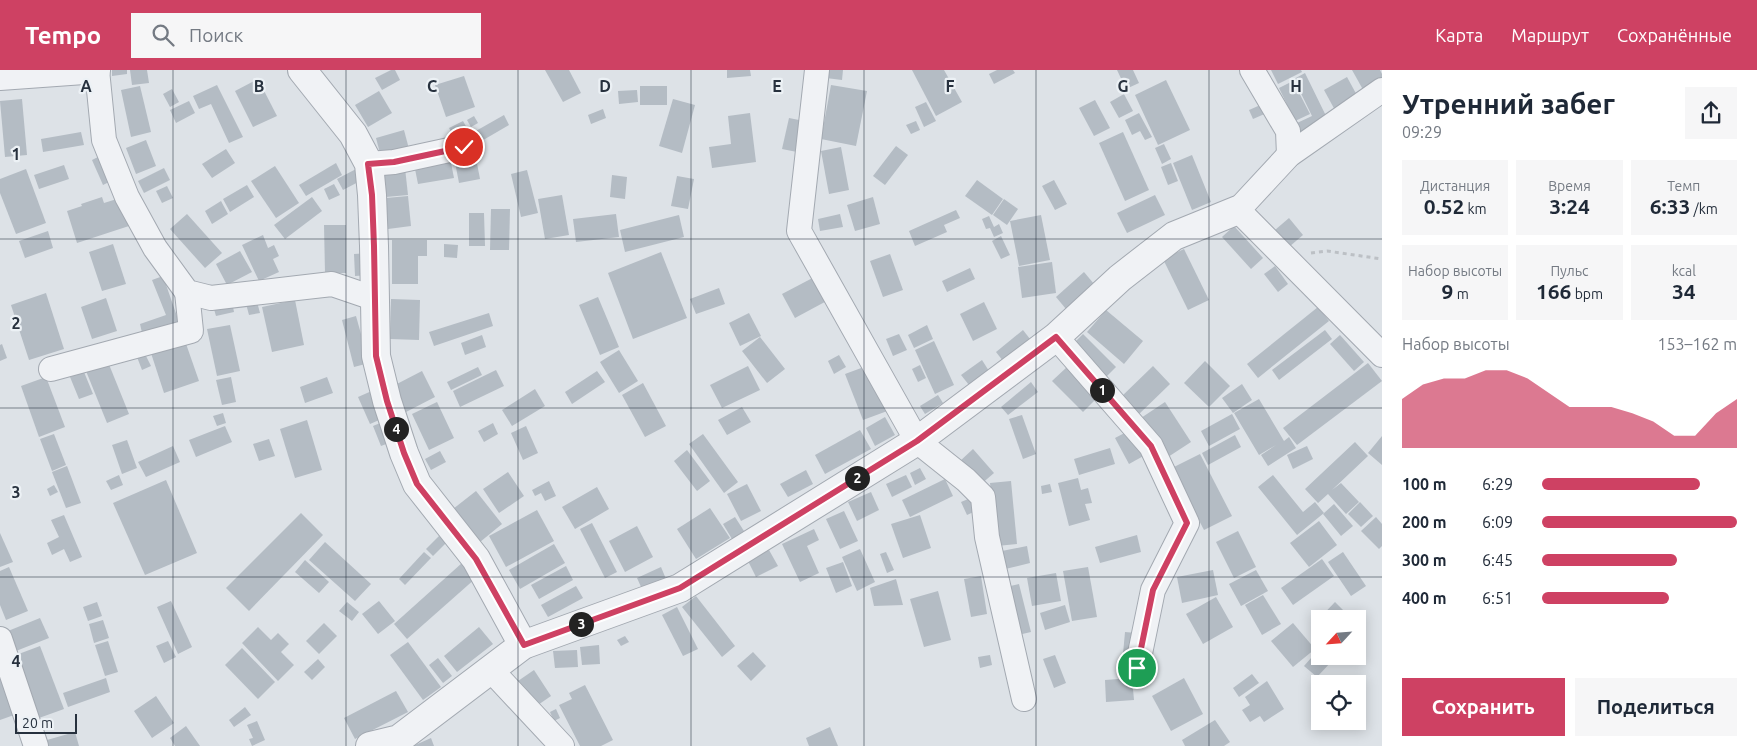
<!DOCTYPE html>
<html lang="ru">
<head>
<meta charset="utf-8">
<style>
  :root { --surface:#fff; --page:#f6f6f7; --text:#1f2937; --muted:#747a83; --accent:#ce4163 }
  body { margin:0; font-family:Ubuntu,sans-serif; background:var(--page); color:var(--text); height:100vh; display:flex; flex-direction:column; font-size:19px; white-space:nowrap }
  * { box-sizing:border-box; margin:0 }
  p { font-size:16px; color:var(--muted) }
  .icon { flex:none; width:28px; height:28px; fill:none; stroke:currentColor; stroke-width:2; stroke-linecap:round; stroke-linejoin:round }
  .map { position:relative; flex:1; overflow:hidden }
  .panel { display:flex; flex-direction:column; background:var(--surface); width:375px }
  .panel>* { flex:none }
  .needle { width:32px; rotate:244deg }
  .controls { position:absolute; left:1311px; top:540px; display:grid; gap:10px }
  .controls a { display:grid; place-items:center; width:55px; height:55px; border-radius:0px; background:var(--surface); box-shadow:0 2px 12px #0003; font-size:25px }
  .scale { position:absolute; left:15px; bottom:12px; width:62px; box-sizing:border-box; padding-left:5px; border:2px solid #27313e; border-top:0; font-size:14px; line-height:18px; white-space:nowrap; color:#27313e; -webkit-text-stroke:4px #ecf1f5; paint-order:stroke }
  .pin { position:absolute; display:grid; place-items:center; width:42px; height:42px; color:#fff; margin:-21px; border:2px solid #fff; border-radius:50%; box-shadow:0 1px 5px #0007 }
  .km { position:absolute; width:25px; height:25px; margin:-12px; border-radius:50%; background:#222; color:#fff; font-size:14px; line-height:25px; text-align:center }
  .round { display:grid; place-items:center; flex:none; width:52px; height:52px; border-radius:0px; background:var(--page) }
  .head { display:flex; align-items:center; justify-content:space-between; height:85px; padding:0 20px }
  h1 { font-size:28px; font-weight:700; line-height:38px }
  .stats { display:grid; grid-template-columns:repeat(3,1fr); gap:8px; height:85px; padding:5px 20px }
  .stats div { display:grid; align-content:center; border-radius:0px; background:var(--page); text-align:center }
  .stats b { font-size:21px; font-weight:700 }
  .stats small { font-size:14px; font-weight:400 }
  .stats p { font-size:14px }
  .chart { height:140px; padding:10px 20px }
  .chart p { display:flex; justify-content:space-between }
  .chart svg { width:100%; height:90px; margin-top:5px; fill:var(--accent); opacity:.7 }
  .action { display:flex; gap:10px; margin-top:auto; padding:10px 20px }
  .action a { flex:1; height:58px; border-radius:0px; background:var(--accent); color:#fff; font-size:20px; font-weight:700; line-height:58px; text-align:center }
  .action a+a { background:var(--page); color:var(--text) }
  ul { padding:0 20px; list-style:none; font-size:16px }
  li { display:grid; grid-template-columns:80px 60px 1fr; align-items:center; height:38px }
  li i { height:12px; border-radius:6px; background:var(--accent) }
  header { display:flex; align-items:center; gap:30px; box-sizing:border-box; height:70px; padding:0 25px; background:var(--accent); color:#fff }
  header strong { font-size:24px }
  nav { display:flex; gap:28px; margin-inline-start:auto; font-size:18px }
  .search { width:350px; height:45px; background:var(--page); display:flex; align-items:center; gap:12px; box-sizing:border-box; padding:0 18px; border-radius:0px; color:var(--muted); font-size:19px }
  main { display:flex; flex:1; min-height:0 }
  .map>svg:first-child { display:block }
</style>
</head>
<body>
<header>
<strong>Tempo</strong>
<div class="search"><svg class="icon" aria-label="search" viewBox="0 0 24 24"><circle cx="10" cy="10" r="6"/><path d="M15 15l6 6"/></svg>Поиск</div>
<nav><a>Карта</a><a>Маршрут</a><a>Сохранённые</a></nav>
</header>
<main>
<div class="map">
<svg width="1382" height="676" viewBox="0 0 1382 676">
  <rect width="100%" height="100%" fill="#dde2e7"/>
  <g fill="#b4bcc4">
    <polygon points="112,0 127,0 127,4 112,6"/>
    <polygon points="130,0 147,0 149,13 132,15"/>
    <polygon points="391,0 395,0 400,10 382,20 375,8"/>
    <polygon points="545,0 569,0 581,23 563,32"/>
    <polygon points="727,0 750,0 751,6 727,8"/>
    <polygon points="827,0 843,0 842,10 826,8"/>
    <polygon points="912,0 944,0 962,32 936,46"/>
    <polygon points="997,0 1013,0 1015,3 994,14 989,4"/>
    <polygon points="1117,0 1133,0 1139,13 1126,19"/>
    <polygon points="1271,0 1301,0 1302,2 1278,14"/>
    <polygon points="1352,0 1380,0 1382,4 1382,17 1366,25"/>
    <polygon points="1305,3 1328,50 1302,64 1297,53 1312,46 1294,9"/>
    <polygon points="464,6 475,37 446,47 435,15"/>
    <polygon points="1347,7 1359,29 1336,42 1324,20"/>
    <polygon points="258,9 277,46 253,57 235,21"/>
    <polygon points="1166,10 1190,60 1158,75 1135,25"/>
    <polygon points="1293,11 1310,44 1295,51 1279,18"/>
    <polygon points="217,15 243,67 229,73 211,34 199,39 193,26"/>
    <polygon points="831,15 867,21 856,76 821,69"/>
    <polygon points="140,16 151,62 131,67 121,20"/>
    <rect x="640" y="16" width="27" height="19"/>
    <polygon points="172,19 179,32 170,37 163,24"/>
    <polygon points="637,20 638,32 619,34 618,21"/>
    <polygon points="379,21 392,43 368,57 355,35"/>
    <polygon points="1124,24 1133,41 1119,48 1110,32"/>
    <polygon points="22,29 27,85 5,87 0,31"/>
    <polygon points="673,29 695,35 682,83 659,76"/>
    <polygon points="1095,30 1110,58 1094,66 1079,38"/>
    <polygon points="189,31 195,43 176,53 170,40"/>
    <polygon points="926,32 936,51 924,57 915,37"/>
    <polygon points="1265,33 1269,42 1253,49 1249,40"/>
    <polygon points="603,39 606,48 591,54 588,45"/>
    <polygon points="750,43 756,92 712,98 709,77 731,74 728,46"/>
    <polygon points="1139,43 1152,67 1145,70 1140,61 1132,65 1125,50"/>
    <polygon points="504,45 509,55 473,76 467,66"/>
    <polygon points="474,46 478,53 471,57 467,50"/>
    <polygon points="789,48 804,51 797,82 782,79"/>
    <polygon points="463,51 468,60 454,67 449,58"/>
    <polygon points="916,51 920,60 911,64 906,55"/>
    <polygon points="404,60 409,79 381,87 376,68"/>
    <polygon points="81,62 84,75 43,82 41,69"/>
    <polygon points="1123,62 1149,120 1125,131 1099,73"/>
    <polygon points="146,70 156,96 136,104 126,78"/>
    <polygon points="1164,74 1171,89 1162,94 1155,78"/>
    <polygon points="896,76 908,85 885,115 873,106"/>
    <polygon points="841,77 849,120 829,124 821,81"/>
    <polygon points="226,79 235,93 212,108 202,94"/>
    <polygon points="475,83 480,109 459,113 454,87"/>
    <polygon points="102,85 113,110 103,115 92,90"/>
    <polygon points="1192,85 1211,132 1192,140 1173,93"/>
    <polygon points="450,88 454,108 418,114 414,94"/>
    <polygon points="336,93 342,105 306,126 299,115"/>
    <polygon points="1171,93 1178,111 1168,115 1161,97"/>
    <polygon points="64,95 69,109 39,119 34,105"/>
    <polygon points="275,96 299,133 276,148 251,111"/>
    <polygon points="164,98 170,110 144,123 138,111"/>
    <polygon points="358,98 364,109 343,120 337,109"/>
    <polygon points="405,98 408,125 386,127 384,103"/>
    <polygon points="26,99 46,153 16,164 0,123 0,109"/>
    <polygon points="527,100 538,143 521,147 511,104"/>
    <polygon points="612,105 627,107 625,129 610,127"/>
    <polygon points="677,106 694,109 688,139 671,136"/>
    <polygon points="977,110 1003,129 992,145 965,126"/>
    <polygon points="1054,110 1067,134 1055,140 1042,116"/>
    <polygon points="334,114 340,125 329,130 324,119"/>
    <polygon points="247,115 254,127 230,142 223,129"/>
    <polygon points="167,116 173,128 162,133 156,121"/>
    <polygon points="562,125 569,165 545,169 538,129"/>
    <polygon points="1155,125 1165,145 1127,163 1117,143"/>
    <polygon points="408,126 411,156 388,159 386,128"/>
    <polygon points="102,127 104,133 120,128 129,156 77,173 67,141 82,136 81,134"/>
    <polygon points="312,127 322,141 285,169 274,155"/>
    <polygon points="873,127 880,154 855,161 847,135"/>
    <polygon points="1004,129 1018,139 1007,155 993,145"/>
    <polygon points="221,131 228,144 212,154 205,141"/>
    <polygon points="491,139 510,139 509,180 490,180"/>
    <polygon points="956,140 960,148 944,155 947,162 915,176 909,161"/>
    <polygon points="469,143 484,143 485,176 469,176"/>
    <polygon points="187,144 222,183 205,198 170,159"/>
    <polygon points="616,144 619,167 576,172 573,149"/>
    <polygon points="840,144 843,157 820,161 818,149"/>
    <polygon points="679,145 684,167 625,182 620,160"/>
    <polygon points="1041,145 1050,190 1019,196 1010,151"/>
    <polygon points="989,146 994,157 999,154 1003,163 994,167 990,158 986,159 982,149"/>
    <polygon points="1289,148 1303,165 1289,177 1275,160"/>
    <polygon points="324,155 346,155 346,203 325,203"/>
    <polygon points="1234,156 1263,188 1251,199 1222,167"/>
    <polygon points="48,161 53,178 25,188 19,171"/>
    <polygon points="263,165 268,178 274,175 279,186 273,189 279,202 259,211 242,175"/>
    <polygon points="1001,166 1010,185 1001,189 992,171"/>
    <polygon points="392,170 427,170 427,186 418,186 418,214 392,214"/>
    <polygon points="113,174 126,214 102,221 89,182"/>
    <polygon points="444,174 458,175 457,188 444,187"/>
    <polygon points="1184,179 1209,230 1188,240 1163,189"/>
    <polygon points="240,181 252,202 227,215 216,194"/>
    <polygon points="661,182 687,248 633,269 608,203"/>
    <polygon points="370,183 370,205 355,206 354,184"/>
    <polygon points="890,184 903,220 883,227 870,191"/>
    <polygon points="1052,192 1056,223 1022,228 1018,197"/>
    <polygon points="1275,196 1288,214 1278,222 1264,204"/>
    <polygon points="970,198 975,209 947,222 942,211"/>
    <polygon points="1084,202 1094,214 1066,239 1056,227"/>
    <polygon points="822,203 834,227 795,248 782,224"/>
    <polygon points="163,206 180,255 143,267 140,254 166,245 152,210"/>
    <polygon points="719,218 725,234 696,244 690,229"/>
    <polygon points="46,223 64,279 29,290 11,235"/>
    <polygon points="598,227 619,277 600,285 579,235"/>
    <polygon points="106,228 117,261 92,269 81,237"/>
    <polygon points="256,228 260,243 249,245 245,230"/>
    <polygon points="391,229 420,230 419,270 390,269"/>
    <polygon points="295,230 304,275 272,282 262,237"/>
    <polygon points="232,232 234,242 216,246 213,236"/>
    <polygon points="984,232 997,259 973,271 960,244"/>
    <polygon points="1318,237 1329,251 1258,308 1247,294"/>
    <polygon points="1106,240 1143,271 1124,294 1087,262"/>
    <polygon points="489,243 493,256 434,276 429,262"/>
    <polygon points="749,243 761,266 740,276 729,253"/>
    <polygon points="356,246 369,293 354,297 342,250"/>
    <polygon points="230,255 240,301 217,306 207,259"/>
    <polygon points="927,255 933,269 914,278 908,265"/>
    <polygon points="1023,260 1030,269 1003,291 996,282"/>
    <polygon points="1325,260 1332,269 1279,310 1272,300"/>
    <polygon points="899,264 907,280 893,286 886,269"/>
    <polygon points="1083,264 1116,297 1105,308 1072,275"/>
    <polygon points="482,265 486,277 465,285 461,273"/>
    <polygon points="1340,265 1364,292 1354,301 1330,274"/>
    <polygon points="760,267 785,299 767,313 742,281"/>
    <polygon points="184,268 199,311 164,323 150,280"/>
    <polygon points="934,271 954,315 935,324 915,280"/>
    <polygon points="2,274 7,288 0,291 0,275"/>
    <polygon points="619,280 638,311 619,323 600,292"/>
    <polygon points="145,284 151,296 142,300 137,287"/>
    <polygon points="839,285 846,297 834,304 828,291"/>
    <polygon points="982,290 989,301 969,315 961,305"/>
    <polygon points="1205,291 1230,316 1209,337 1184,313"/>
    <polygon points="108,292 129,344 107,353 86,301"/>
    <polygon points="1368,293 1382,311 1297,375 1283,358"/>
    <polygon points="872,294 890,340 863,350 845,304"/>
    <polygon points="920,295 926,308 918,312 912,299"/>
    <polygon points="748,296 760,320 722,338 710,315"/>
    <polygon points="1153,296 1170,314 1136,347 1119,329"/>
    <polygon points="478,297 482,305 451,320 447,312"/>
    <polygon points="1067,297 1097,328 1083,342 1052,311"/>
    <polygon points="496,300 504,316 460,337 453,321"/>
    <polygon points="422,301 435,327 406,342 393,316"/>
    <polygon points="597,301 605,312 572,334 565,322"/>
    <polygon points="84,302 93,324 79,329 70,307"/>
    <polygon points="46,307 65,357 39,367 21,316"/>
    <polygon points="231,307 236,332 222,335 216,310"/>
    <polygon points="327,307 333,323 305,333 300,317"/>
    <polygon points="1031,312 1038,322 1008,345 1001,337"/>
    <polygon points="643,313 666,356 645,367 622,325"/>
    <polygon points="1242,314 1252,330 1233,343 1222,328"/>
    <polygon points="535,319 545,336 512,356 502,340"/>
    <polygon points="374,320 386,347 370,354 358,327"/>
    <polygon points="938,325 943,333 925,344 920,336"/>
    <polygon points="1259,329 1284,371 1289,367 1296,378 1268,396 1261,385 1276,375 1259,385 1234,343"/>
    <polygon points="437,332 454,368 429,380 412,344"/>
    <polygon points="1165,332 1191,372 1168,387 1141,348"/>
    <polygon points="742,337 751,352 727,365 718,350"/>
    <polygon points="223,343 226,353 217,356 213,346"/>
    <polygon points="1232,344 1240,359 1209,376 1201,361"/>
    <polygon points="1022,345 1036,384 1023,389 1009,349"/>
    <polygon points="885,347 895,365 875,376 866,358"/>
    <polygon points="307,350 322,400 295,408 280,359"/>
    <polygon points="385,351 394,371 381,376 373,356"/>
    <polygon points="493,353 498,364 484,372 478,361"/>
    <polygon points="225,356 232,372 196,387 189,370"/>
    <polygon points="526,356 538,383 523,390 511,363"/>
    <polygon points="1134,358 1147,384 1129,394 1115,368"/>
    <polygon points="860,360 871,379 825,404 815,385"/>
    <polygon points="54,364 66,395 52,401 40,369"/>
    <polygon points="703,364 738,412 724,423 689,374"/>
    <polygon points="1235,365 1241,377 1208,395 1202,383"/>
    <polygon points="1382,366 1382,395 1368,383"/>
    <polygon points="269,369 275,386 259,391 253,374"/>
    <polygon points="127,370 137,398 122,404 112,375"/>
    <polygon points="1355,372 1368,386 1332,420 1341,413 1359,432 1346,444 1328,424 1318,433 1305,419"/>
    <polygon points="173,376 180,392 146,407 138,392"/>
    <polygon points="1307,376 1313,389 1293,399 1287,385"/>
    <polygon points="1110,378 1115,394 1079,405 1074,389"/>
    <polygon points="973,379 994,403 980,415 959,392"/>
    <polygon points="687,380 710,411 697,421 674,391"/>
    <polygon points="440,381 446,392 431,400 425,389"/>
    <polygon points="1200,384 1232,446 1204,460 1172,398"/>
    <polygon points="67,396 81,433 66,438 52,402"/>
    <polygon points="920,398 926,409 915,415 910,403"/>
    <polygon points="806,400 813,414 788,427 780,414"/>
    <polygon points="508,402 524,426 499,443 483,419"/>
    <polygon points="119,405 123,415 111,420 106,411"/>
    <polygon points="906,405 912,417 892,427 886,414"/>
    <polygon points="1273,405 1303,442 1315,432 1324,443 1297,465 1258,417"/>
    <polygon points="1078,408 1081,420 1088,418 1092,433 1085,434 1090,450 1069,456 1058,413"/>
    <polygon points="945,409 953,426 910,447 902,430"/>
    <polygon points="166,410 197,483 145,505 113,433"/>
    <polygon points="549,411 556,426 545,431 541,423 535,426 532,420"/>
    <polygon points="1011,411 1017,474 997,476 990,413"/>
    <polygon points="747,414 761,441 741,451 727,424"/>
    <polygon points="1050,414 1052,422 1042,424 1041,416"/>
    <polygon points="54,415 58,422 50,426 47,419"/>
    <polygon points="597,417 609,439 575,459 562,437"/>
    <polygon points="476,421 502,454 480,472 453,439"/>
    <polygon points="871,422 879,440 857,451 848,432"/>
    <polygon points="973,427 978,440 967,445 961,432"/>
    <polygon points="1360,432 1373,446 1361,457 1348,444"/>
    <polygon points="1334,434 1353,456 1341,466 1323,444"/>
    <polygon points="710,438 730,468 696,489 677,459"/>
    <polygon points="537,440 554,471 506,497 489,466"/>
    <polygon points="844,441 858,471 840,479 826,449"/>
    <polygon points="301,443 323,465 249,541 226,518"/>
    <polygon points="64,445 82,487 70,492 64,479 52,485 47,473 59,467 51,450"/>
    <polygon points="920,445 931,478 903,488 891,454"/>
    <polygon points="735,447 744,461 732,469 723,454"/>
    <polygon points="1376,447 1382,454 1382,476 1379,479 1361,461"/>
    <polygon points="1319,451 1337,475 1309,497 1290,473"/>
    <polygon points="592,453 617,502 605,508 580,459"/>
    <polygon points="637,456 653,487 625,502 609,471"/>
    <polygon points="814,459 819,470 807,476 819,503 800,512 782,474"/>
    <polygon points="1238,461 1256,497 1234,508 1216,472"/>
    <polygon points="0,463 13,492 0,497"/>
    <polygon points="1137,465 1141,482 1100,493 1095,477"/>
    <polygon points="439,466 446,473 433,486 426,479"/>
    <polygon points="325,472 371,514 355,531 309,490"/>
    <polygon points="554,474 565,493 520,519 509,500"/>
    <polygon points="1027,476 1030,493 1001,500 997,482"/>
    <polygon points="860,479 875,512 857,521 842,487"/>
    <polygon points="769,480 778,496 756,507 748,491"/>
    <polygon points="424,482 431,488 405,515 399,509"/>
    <polygon points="886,482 894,500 887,503 880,484"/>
    <polygon points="1343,482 1366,516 1351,526 1328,492"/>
    <polygon points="1322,489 1334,506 1293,535 1281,518"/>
    <polygon points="305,490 329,512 319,523 295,502"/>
    <polygon points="843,492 852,516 836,523 826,498"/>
    <polygon points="462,493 476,508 407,569 394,554"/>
    <polygon points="566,496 573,510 539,529 531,515"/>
    <polygon points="9,497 28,541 6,550 0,535 0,501"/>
    <polygon points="661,497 666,509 642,519 637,508"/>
    <polygon points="1088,497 1097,547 1072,551 1063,501"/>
    <polygon points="1213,500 1218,525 1182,533 1177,507"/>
    <polygon points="1256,500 1268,521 1241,536 1229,514"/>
    <polygon points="1056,503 1061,531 1032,536 1027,508"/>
    <polygon points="981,506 987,544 971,547 964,509"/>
    <polygon points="896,509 903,535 874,536 870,518"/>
    <polygon points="1019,514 1031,562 1018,565 1006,517"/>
    <polygon points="576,516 583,528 548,547 541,535"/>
    <polygon points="938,521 951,570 924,577 910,529"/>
    <polygon points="1263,525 1281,554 1262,565 1245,535"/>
    <polygon points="696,526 735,576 722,587 682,537"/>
    <polygon points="1216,527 1233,557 1203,574 1186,544"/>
    <polygon points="171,531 192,577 178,584 157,537"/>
    <polygon points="379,531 395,551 378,564 362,544"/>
    <polygon points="97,532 102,546 88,551 83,537"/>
    <polygon points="347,532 359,542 352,551 339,541"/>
    <polygon points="1335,532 1352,549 1320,549 1320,562 1313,555"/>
    <polygon points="1065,535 1070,552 1045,560 1040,543"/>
    <polygon points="677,537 698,579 683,586 662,545"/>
    <polygon points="40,548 49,568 16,581 8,561"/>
    <polygon points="103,550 109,568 94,573 89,554"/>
    <polygon points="324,553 337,566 319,584 306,571"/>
    <polygon points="1293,553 1315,579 1293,597 1271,571"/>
    <polygon points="258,557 271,570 278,563 289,574 281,582 294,595 278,611 242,573"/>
    <polygon points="479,557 493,574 457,602 444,586"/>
    <polygon points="1125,562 1136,563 1133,596 1122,595"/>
    <polygon points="625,566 629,572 621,576 617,570"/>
    <polygon points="108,571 118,602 105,606 95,575"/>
    <polygon points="168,571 176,587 164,593 156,576"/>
    <polygon points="408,572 441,617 423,630 390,585"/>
    <polygon points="599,575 600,594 582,595 580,577"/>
    <polygon points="40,576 64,639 39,648 16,585"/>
    <polygon points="242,578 275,612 258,629 225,595"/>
    <polygon points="1319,579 1320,586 1327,586 1332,591 1317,607 1304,596"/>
    <polygon points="577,580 578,597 555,598 553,581"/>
    <polygon points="753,582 766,596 751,611 737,596"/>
    <polygon points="990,585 992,595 980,598 978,587"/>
    <polygon points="1055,585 1066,613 1054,618 1043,589"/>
    <polygon points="438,588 452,606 443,613 429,595"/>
    <polygon points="318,589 325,597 312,610 304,602"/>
    <polygon points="534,600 551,626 535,637 518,611"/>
    <polygon points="1252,604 1259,613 1239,627 1233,618"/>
    <polygon points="0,608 14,645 0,650"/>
    <polygon points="106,608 110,622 68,637 63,623"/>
    <polygon points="1132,608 1134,630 1106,632 1105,610"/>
    <polygon points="1184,608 1203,644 1171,661 1152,626"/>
    <polygon points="1267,611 1284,639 1264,652 1260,646 1250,652 1242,640 1250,635 1245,627"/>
    <polygon points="585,615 613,670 601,676 580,676 559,635 572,629 569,623"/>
    <polygon points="396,621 408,642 355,669 344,648"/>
    <polygon points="156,626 174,653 152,668 134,641"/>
    <polygon points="245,637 251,645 234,657 229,650"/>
    <polygon points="556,639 560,648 554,651 550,642"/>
    <polygon points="1215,650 1230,672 1224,676 1185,676 1182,670"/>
    <polygon points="257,651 265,670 252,676 249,669 253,668 247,655"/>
    <polygon points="186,656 200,676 175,676 170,668"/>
    <polygon points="830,657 838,676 809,676 806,668"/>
    <polygon points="75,662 79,676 48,676 47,670"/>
    <polygon points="431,668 434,676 413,676"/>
  </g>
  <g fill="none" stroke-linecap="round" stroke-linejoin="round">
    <defs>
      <g id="minor">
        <polyline points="97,0 104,70 127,127 155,178 187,222 211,228 332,214 376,229"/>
        <polyline points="817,0 799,161 917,371 966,410 983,427 987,467 1024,629"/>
        <polyline points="1252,0 1288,61 1289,85"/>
        <polyline points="0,8 98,1"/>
        <polyline points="1382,20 1289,85 1238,140 1382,285"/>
        <polyline points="369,94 394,92 463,77"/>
        <polyline points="1056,267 1151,376 1187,453 1153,520 1137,598"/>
        <polyline points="51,299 191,261 187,222"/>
        <polyline points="0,569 36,676"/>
        <polyline points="491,600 562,676"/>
      </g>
      <g id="tertiary">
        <polyline points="302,0 353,64 369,94 372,125 374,176 376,286 387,331 404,383 417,414 476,489 523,575"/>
        <polyline points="370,676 399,669 523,575 680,518 917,371 1056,267 1120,208 1174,166 1238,140"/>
      </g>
    </defs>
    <use href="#minor" stroke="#a3a9b1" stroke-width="26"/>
    <use href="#tertiary" stroke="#a3a9b1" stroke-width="30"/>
    <polyline stroke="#bcc0c5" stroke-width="3" stroke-dasharray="4 4" stroke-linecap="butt" points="1311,183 1327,181 1382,189"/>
    <use href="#minor" stroke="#f0f2f5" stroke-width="24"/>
    <use href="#tertiary" stroke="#f0f2f5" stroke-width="28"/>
  </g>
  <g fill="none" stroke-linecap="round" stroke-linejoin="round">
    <defs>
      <polyline id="route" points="464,77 394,92 368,94 372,125 374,176 376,286 387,331 404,383 417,414 476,489 524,575 680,518 917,371 1056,267 1151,376 1187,453 1153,520 1137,598"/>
    </defs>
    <use href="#route" stroke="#fff" stroke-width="10"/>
    <use href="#route" stroke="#ce4163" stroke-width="6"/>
  </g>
  <path fill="none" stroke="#27313e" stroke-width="1" stroke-opacity="0.55" d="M 173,0 L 173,676M 346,0 L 346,676M 518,0 L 518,676M 691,0 L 691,676M 864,0 L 864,676M 1036,0 L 1036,676M 1209,0 L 1209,676M 0,169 L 1382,169M 0,338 L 1382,338M 0,507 L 1382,507"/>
  <g font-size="16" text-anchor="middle" font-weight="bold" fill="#27313e" stroke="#ecf1f5" stroke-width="4.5" stroke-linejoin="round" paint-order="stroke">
    <text x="86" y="22">A</text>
    <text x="259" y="22">B</text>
    <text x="432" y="22">C</text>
    <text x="605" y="22">D</text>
    <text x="777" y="22">E</text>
    <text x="950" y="22">F</text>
    <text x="1123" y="22">G</text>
    <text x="1296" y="22">H</text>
    <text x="16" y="90">1</text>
    <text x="16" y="259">2</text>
    <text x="16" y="428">3</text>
    <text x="16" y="597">4</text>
  </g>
</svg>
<div class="controls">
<a><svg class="needle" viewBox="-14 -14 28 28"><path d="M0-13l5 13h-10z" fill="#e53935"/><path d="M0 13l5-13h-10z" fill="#747a83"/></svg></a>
<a><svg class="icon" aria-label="locate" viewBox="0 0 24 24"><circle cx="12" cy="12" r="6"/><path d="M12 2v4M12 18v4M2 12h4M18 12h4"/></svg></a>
</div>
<div class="scale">20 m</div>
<div class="pin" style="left:1137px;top:598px;background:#1e9e55"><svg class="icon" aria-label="arrive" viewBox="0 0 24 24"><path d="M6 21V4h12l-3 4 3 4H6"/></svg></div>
<div class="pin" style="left:464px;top:77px;background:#d93025"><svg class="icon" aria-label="check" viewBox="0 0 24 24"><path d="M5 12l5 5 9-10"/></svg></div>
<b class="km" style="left:1102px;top:320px">1</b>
<b class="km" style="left:857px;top:408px">2</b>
<b class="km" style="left:581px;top:554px">3</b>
<b class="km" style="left:396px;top:359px">4</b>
</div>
<section class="panel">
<div class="head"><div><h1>Утренний забег</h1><p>09:29</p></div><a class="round"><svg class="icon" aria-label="share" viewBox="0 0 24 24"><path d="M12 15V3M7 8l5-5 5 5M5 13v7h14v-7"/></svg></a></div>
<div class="stats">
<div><p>Дистанция</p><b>0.52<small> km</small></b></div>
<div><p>Время</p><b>3:24</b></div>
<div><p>Темп</p><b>6:33<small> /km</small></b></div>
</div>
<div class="stats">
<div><p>Набор высоты</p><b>9<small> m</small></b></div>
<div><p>Пульс</p><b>166<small> bpm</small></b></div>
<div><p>kcal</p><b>34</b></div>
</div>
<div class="chart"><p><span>Набор высоты</span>153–162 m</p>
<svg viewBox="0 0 160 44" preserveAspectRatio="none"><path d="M0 44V20L10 13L20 10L30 10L40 6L50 6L60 10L70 17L80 24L90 24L100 24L110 27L120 31L130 38L140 38L150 27L160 20V44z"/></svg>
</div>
<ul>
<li><b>100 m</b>6:29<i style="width:81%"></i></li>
<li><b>200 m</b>6:09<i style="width:100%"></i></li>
<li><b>300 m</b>6:45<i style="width:69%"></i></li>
<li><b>400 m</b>6:51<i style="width:65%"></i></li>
</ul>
<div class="action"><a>Сохранить</a><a>Поделиться</a></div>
</section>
</main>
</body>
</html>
